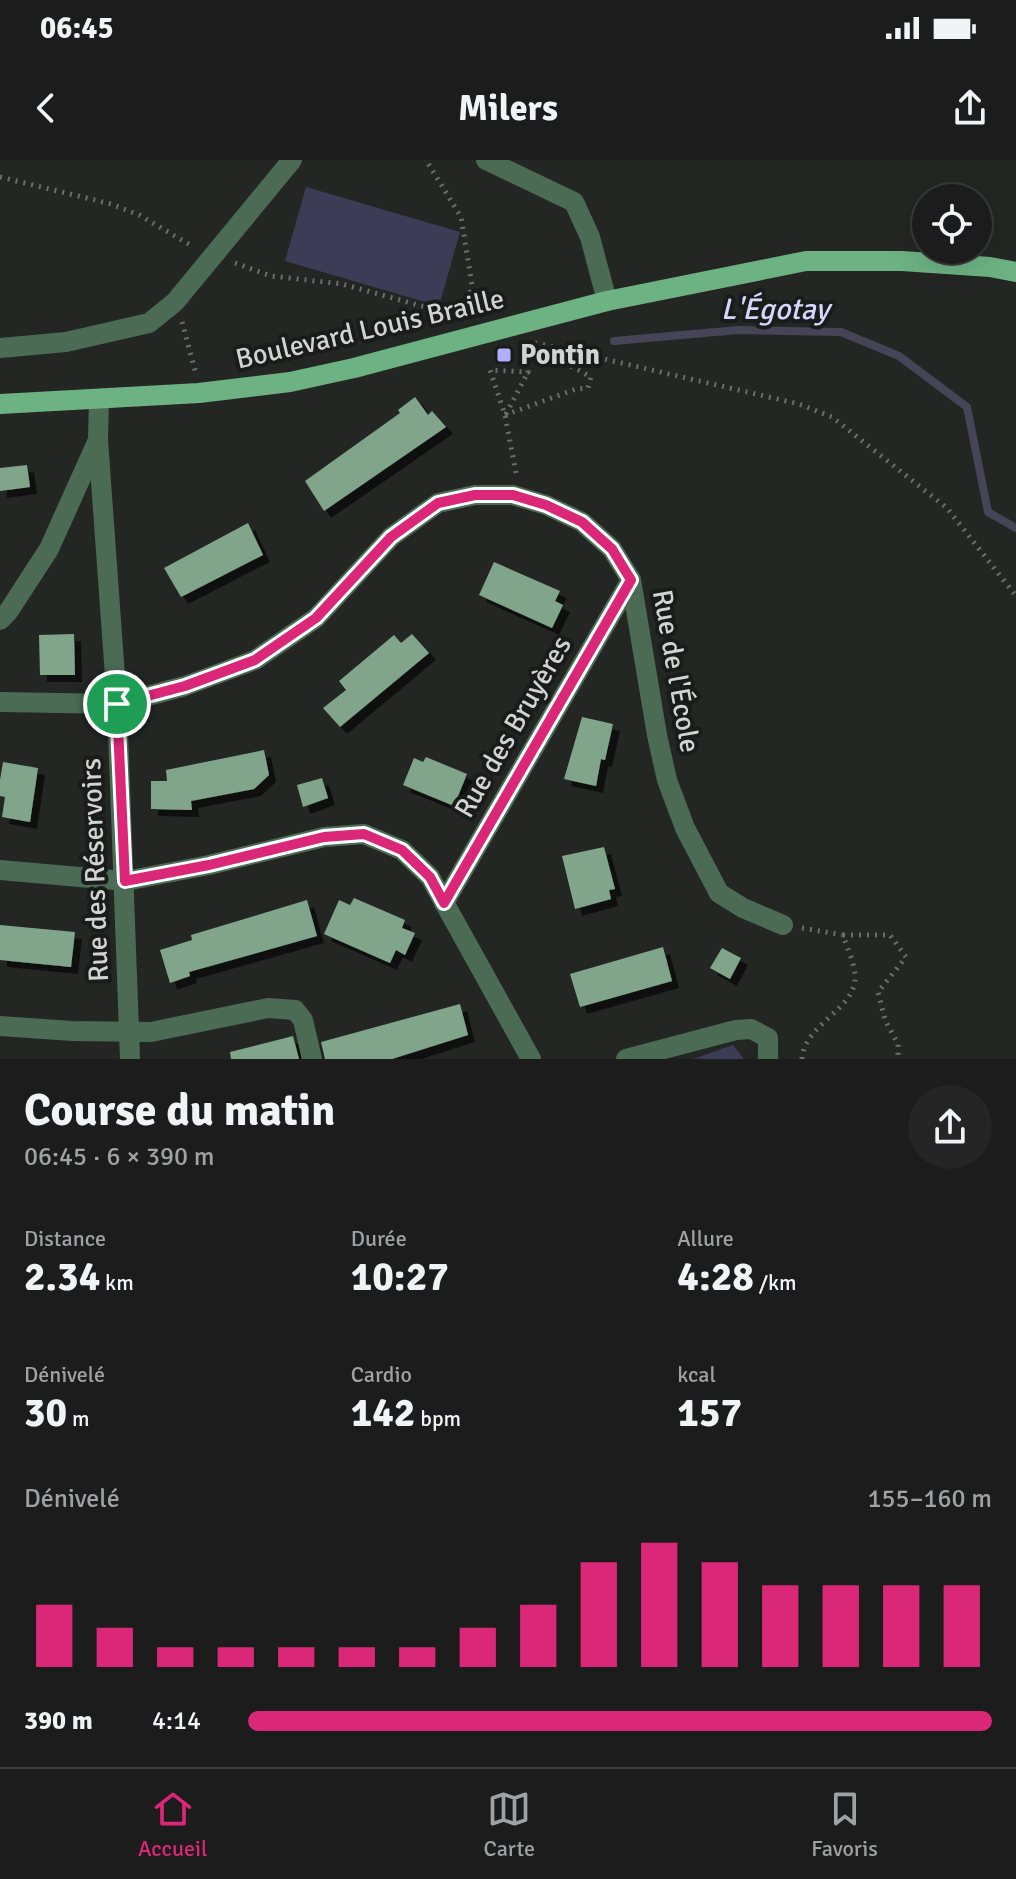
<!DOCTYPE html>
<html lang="fr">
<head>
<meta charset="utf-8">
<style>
  :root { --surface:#1b1c1b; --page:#242524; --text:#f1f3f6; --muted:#a0a1a3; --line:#393a3a; --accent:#db2777 }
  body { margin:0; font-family:Signika,sans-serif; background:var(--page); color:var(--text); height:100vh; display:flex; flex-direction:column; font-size:30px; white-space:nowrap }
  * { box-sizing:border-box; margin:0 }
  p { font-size:26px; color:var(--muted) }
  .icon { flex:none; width:44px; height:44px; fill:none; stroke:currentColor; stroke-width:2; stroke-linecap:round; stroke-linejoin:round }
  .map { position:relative; height:899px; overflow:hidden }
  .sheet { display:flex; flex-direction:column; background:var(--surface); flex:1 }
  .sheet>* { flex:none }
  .controls { position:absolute; left:912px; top:24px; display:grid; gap:16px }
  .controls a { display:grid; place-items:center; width:80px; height:80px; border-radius:50%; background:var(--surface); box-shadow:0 8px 32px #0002,0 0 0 2px var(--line); font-size:40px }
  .pin { position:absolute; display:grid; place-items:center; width:68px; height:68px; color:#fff; margin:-34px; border:4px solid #fff; border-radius:50%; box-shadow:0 2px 8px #0007 }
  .round { display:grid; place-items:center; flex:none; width:84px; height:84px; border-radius:42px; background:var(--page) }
  .headline { display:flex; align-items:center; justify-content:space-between; height:136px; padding:0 24px }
  h1 { font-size:44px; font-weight:700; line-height:60px }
  .metrics { display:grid; grid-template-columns:repeat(3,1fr); gap:12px; height:136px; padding:8px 24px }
  .metrics div { display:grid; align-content:center }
  .metrics b { font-size:40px; font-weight:700 }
  .metrics small { font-size:22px; font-weight:400 }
  .metrics p { font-size:22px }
  .chart { height:224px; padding:16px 24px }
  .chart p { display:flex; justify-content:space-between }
  .chart svg { width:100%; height:144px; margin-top:8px; stroke:var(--accent); stroke-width:6 }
  ul { padding:0 24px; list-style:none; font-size:26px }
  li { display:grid; grid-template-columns:128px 96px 1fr; align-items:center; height:60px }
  li i { height:20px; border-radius:10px; background:var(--accent) }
  .status { display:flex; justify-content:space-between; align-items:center; height:56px; padding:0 40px; background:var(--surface); direction:ltr }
  .status svg { height:22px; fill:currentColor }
  header { display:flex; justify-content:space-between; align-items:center; height:104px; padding:0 24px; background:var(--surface); font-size:36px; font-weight:700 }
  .dock { display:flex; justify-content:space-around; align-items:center; height:112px; border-top:2px solid var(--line); background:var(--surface); font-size:22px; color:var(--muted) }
  .dock a { display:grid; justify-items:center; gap:4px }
  .dock .selected { color:var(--accent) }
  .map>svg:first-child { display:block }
</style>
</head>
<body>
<div class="status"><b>06:45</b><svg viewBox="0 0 49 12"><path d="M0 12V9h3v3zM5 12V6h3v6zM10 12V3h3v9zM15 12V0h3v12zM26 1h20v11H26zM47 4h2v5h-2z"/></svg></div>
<header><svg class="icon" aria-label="back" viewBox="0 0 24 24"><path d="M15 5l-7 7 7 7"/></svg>Milers<svg class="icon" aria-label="share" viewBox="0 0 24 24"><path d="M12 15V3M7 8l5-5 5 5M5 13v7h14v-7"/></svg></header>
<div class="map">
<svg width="1016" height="899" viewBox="0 0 1016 899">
  <defs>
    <filter id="shadow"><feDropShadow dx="7" dy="7" stdDeviation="0" flood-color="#0009"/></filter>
  </defs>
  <rect width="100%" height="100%" fill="#242624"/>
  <g fill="#3c3c56">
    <polygon points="306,27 460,72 439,146 285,101"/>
    <polygon points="733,885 744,899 693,899"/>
  </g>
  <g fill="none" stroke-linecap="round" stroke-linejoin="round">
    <polyline stroke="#464456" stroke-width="8" points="614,181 739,170 841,172 899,196 967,247 988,352 1016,368"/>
  </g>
  <g fill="#80a58b" filter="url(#shadow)">
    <polygon points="415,237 428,255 432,251 446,267 324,351 305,321 400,253 398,250"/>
    <polygon points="27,305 30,327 0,331 0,308"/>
    <polygon points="248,363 263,395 181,437 164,408"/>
    <polygon points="494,402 560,431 555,441 563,445 552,468 479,435"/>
    <polygon points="74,474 75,515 40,515 39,475"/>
    <polygon points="412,474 429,493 340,567 323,548 346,530 339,521 394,475 401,483"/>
    <polygon points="582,557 613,564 605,600 601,599 596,626 564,619"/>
    <polygon points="264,590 269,615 254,629 191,641 192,650 151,649 151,621 167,621 166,610"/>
    <polygon points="426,597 467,614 454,646 403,625 414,598 423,602"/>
    <polygon points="3,602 38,608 30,662 2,657 5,637 0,636 0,620"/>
    <polygon points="322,618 328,638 303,647 297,625"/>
    <polygon points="604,687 615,729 609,730 611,739 575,749 562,696"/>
    <polygon points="354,738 405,760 402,768 415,773 405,795 396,790 390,803 324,774 339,740 350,745"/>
    <polygon points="307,740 317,776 189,812 190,816 170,823 160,790 192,780 191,775"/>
    <polygon points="0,765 75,772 71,807 0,800"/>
    <polygon points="663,787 672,821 580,847 570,814"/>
    <polygon points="722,788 741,798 730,819 710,808"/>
    <polygon points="460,844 468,875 392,899 325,899 321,882"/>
    <polygon points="293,876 299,899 231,899 230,892"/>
  </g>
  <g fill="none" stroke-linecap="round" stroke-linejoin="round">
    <g stroke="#6c6e6c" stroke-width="5" stroke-dasharray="2 6" stroke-linecap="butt">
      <polyline points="0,17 111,44 139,55 192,86"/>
      <polyline points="235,103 271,116 342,124 465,158 472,125 461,57 426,0"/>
      <polyline points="182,162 196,214"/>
      <polyline points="535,183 799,244 832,257 947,348 1016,436"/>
      <polyline points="506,254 528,212"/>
      <polyline points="505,255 576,229 588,228 591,217 534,186"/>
      <polyline points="516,313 505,255 490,210 528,212 526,182"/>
      <polyline points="843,775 890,775 906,797 878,832 885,860 898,884 898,899"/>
      <path d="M 802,899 C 804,864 856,849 855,817 C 855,803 847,788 843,775 L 802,768"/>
    </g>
    <g stroke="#4b6b55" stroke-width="20">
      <polyline points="486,0 574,42 590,77 607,141"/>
      <polyline points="0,188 66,182 149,163 175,142 292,0"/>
      <polyline points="98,280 117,544 130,899"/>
      <polyline points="0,460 8,452 49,389 98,280 99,239"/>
      <polyline points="0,542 117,544 185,526 255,500 316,458 391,377 438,343 475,335 513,335 546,345 582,362 612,389 631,420 657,575 667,620 685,668 719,733 743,748 783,765"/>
      <polyline points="0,710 125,721 209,705 324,677 364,674 402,690 430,717 531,899"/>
      <polyline points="444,743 631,420"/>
      <polyline points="0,866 72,871 151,872 268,848 295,850 303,860 312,899"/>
      <polyline points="626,899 736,870 751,869 768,878 768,899"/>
    </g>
    <polyline stroke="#6db283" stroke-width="20" points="0,244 199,233 290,222 354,208 607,141 806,101 902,101 990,107 1016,112"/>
  </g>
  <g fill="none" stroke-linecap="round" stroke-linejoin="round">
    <defs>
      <polygon id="route" points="475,335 513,335 546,345 582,362 612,389 631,420 444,743 430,717 402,690 364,674 324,677 209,705 125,721 117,544 185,526 255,500 316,458 391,377 438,343"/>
    </defs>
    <use href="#route" stroke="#fff" stroke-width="16"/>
    <use href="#route" stroke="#db2777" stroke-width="10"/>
  </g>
  <rect fill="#aeaefa" stroke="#1a1c1b" stroke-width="3" x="496" y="187" width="16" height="16" rx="4"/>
  <g text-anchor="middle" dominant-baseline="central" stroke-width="8" stroke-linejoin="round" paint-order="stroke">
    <g font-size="28" fill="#d2d3d2" stroke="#1a1c1b">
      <text transform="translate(370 169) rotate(-13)">Boulevard Louis Braille</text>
      <text transform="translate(676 511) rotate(80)">Rue de l'École</text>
      <text transform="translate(513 567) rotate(-60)">Rue des Bruyères</text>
      <text transform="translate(95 710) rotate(-92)">Rue des Réservoirs</text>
    </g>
    <g font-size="28" font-weight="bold" fill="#d2d3d2" stroke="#1a1c1b" text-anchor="start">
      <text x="520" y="195">Pontin</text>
    </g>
    <g font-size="30" font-style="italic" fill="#d5d6fc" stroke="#1a1c1b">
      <text x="775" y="149">L'Égotay</text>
    </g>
  </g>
</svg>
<div class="controls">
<a><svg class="icon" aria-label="locate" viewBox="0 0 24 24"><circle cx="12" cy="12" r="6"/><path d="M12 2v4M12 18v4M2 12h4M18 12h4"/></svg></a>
</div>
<div class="pin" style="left:117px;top:544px;background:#1e9e55"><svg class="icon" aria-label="arrive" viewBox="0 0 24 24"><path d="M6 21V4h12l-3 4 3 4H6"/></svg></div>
</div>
<section class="sheet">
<div class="headline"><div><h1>Course du matin</h1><p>06:45 · 6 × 390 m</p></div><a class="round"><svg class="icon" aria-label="share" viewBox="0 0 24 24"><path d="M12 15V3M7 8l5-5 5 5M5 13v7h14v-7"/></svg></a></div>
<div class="metrics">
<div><p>Distance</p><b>2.34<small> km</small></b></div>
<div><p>Durée</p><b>10:27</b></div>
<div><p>Allure</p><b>4:28<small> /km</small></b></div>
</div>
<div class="metrics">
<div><p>Dénivelé</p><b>30<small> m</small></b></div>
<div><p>Cardio</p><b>142<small> bpm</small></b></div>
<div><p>kcal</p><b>157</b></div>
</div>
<div class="chart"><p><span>Dénivelé</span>155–160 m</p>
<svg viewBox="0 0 160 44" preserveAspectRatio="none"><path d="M5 44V25M15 44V32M25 44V38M35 44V38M45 44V38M55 44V38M65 44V38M75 44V32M85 44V25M95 44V12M105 44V6M115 44V12M125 44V19M135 44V19M145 44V19M155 44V19"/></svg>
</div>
<ul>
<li><b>390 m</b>4:14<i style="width:100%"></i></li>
</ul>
</section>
<nav class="dock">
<a class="selected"><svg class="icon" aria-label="home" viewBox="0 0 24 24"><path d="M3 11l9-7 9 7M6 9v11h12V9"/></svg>Accueil</a>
<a><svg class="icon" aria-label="map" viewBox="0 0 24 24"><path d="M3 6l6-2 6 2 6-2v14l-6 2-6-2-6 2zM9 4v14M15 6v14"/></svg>Carte</a>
<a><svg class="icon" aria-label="saved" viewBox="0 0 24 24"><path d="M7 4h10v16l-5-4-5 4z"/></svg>Favoris</a>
</nav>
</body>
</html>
